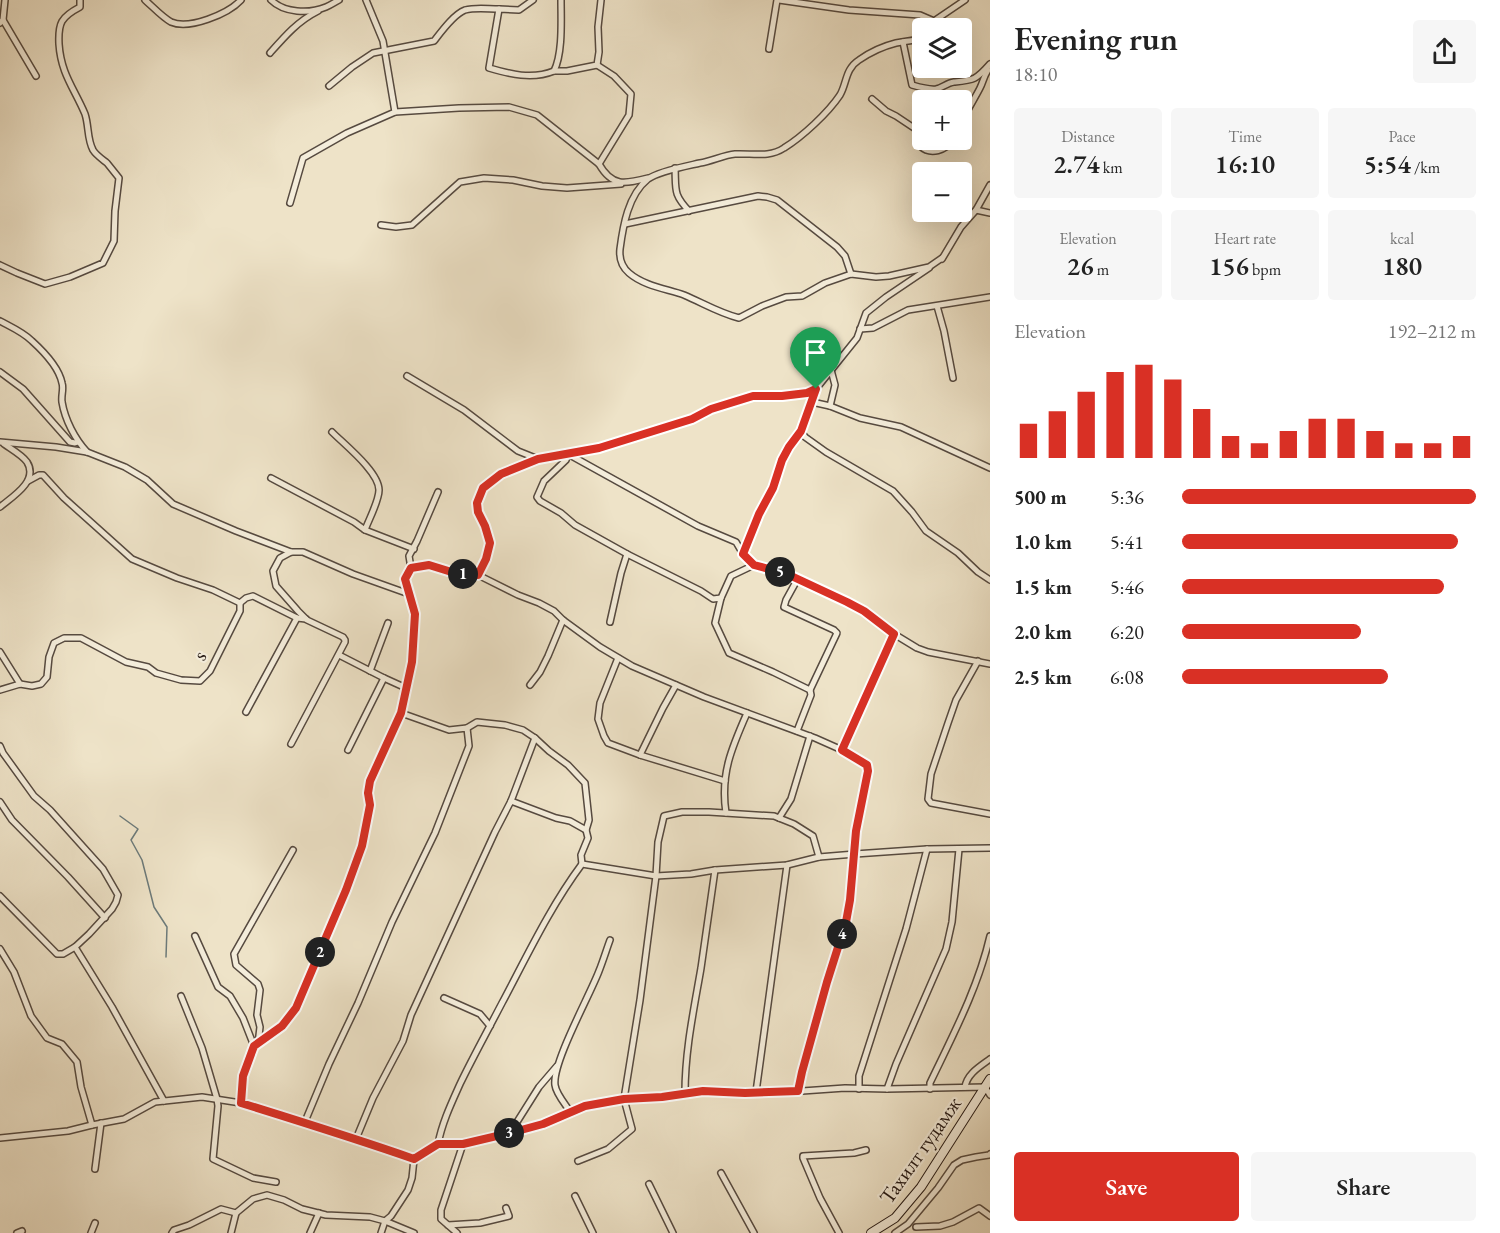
<!DOCTYPE html>
<html lang="en">
<head>
<meta charset="utf-8">
<style>
  :root { --surface:#fff; --page:#f6f6f6; --text:#222; --muted:#767676; --accent:#d93025 }
  body { margin:0; font-family:"EB Garamond",serif; background:var(--page); color:var(--text); height:100vh; display:flex; flex-direction:column; font-size:22px; white-space:nowrap }
  * { box-sizing:border-box; margin:0 }
  p { font-size:20px; color:var(--muted) }
  .icon { flex:none; width:33px; height:33px; fill:none; stroke:currentColor; stroke-width:2; stroke-linecap:round; stroke-linejoin:round }
  .map { position:relative; flex:1; overflow:hidden }
  .side { display:flex; flex-direction:column; background:var(--surface); width:510px }
  .side>* { flex:none }
  .buttons { position:absolute; left:912px; top:18px; display:grid; gap:12px }
  .buttons a { display:grid; place-items:center; width:60px; height:60px; border-radius:6px; background:var(--surface); box-shadow:0 6px 24px #0002; font-size:30px }
  .pin { position:absolute; display:grid; place-items:center; width:51px; height:51px; color:#fff; margin:-62px -26px; border-radius:50% 50% 50% 0; rotate:-45deg; box-shadow:0 0 6px #0007 }
  .pin .icon { rotate:45deg }
  .km { position:absolute; width:30px; height:30px; margin:-15px; border-radius:50%; background:#222; color:#fff; font-size:16px; line-height:30px; text-align:center }
  .round { display:grid; place-items:center; flex:none; width:63px; height:63px; border-radius:6px; background:var(--page) }
  .head { display:flex; align-items:center; justify-content:space-between; height:102px; padding:0 24px }
  h1 { font-size:33px; font-weight:600; line-height:45px }
  .metrics { display:grid; grid-template-columns:repeat(3,1fr); gap:9px; height:102px; padding:6px 24px }
  .metrics div { display:grid; align-content:center; border-radius:6px; background:var(--page); text-align:center }
  .metrics b { font-size:26px; font-weight:600 }
  .metrics small { font-size:16px; font-weight:400 }
  .metrics p { font-size:16px }
  .chart { height:168px; padding:12px 24px }
  .chart p { display:flex; justify-content:space-between }
  .chart svg { width:100%; height:108px; margin-top:6px; stroke:var(--accent); stroke-width:6 }
  .cta { display:flex; gap:12px; margin-top:auto; padding:12px 24px }
  .cta a { flex:1; height:69px; border-radius:6px; background:var(--accent); color:#fff; font-size:24px; font-weight:600; line-height:69px; text-align:center }
  .cta a+a { background:var(--page); color:var(--text) }
  ul { padding:0 24px; list-style:none; font-size:20px }
  li { display:grid; grid-template-columns:96px 72px 1fr; align-items:center; height:45px }
  li i { height:15px; border-radius:8px; background:var(--accent) }
  main { display:flex; flex:1; min-height:0 }
  .map>svg:first-child { display:block }
</style>
</head>
<body>
<main>
<div class="map">
<svg width="990" height="1233" viewBox="0 0 990 1233">
  <rect width="100%" height="100%" fill="#eee3c8"/>
  <filter id="stains"><feTurbulence type="fractalNoise" baseFrequency=".00333" numOctaves="4"/><feColorMatrix values="0 0 0 0 .2 0 0 0 0 .09 0 0 0 0 .02 0 0 0 .5 -.17"/></filter>
  <radialGradient id="worn" r=".72"><stop offset=".6" stop-color="#630" stop-opacity="0"/><stop offset="1" stop-color="#630" stop-opacity=".3"/></radialGradient>
  <g fill="none" stroke-linecap="round" stroke-linejoin="round">
    <polyline stroke="#6c7a7a" stroke-width="1.5" points="120,816 138,829 131,840 142,860 154,907 167,927 166,957"/>
    <defs>
      <g id="street">
        <path d="M 145,0 C 153,7 162,17 171,22 C 189,30 228,14 241,0"/>
        <path d="M 271,0 C 284,13 309,14 326,7 C 331,5 335,2 339,0"/>
        <path d="M 533,0 L 519,10 L 499,9 L 489,68 C 510,74 532,80 554,71 C 563,53 561,20 561,0"/>
        <polyline points="779,0 849,10 920,15 934,21 965,0"/>
        <polyline points="3,20 36,76"/>
        <polyline points="0,23 3,20 5,0"/>
        <path d="M 922,38 C 914,41 905,41 896,43 C 884,46 869,53 859,60 C 845,69 847,83 840,95 C 828,113 802,137 784,148 C 769,158 752,153 735,154 C 724,155 712,161 700,163 C 687,166 659,171 648,179 C 628,195 623,226 620,249 C 619,259 622,267 629,273 C 644,286 667,289 684,295 C 703,303 719,313 739,318 L 762,306 L 786,297 L 802,296 L 825,283 L 851,274 L 876,277 L 889,276 L 929,267 L 942,258"/>
        <path d="M 903,42 L 912,85 C 919,87 929,90 936,89 C 942,88 947,83 954,82 C 974,80 976,80 990,64"/>
        <polyline points="769,49 777,0"/>
        <path d="M 270,53 C 285,36 298,21 318,11"/>
        <polyline points="597,65 614,76 631,94 629,115 599,164"/>
        <polyline points="554,71 567,71 597,65 599,52 598,27 601,0"/>
        <path d="M 329,86 L 352,67 L 373,53 L 434,41 C 441,32 454,14 465,10 C 476,7 488,9 499,9"/>
        <path d="M 872,99 L 886,111 L 896,116 L 917,130 L 920,137 L 920,146 C 931,156 946,150 953,140"/>
        <path d="M 395,112 L 459,108 L 509,107 L 537,115 L 599,164 C 612,187 625,184 648,178"/>
        <path d="M 962,123 C 966,111 974,100 980,88 C 983,82 984,76 988,70"/>
        <path d="M 675,168 C 676,190 673,194 689,211"/>
        <polyline points="290,203 303,158 347,133 395,112 383,41 366,0"/>
        <polyline points="976,210 990,213"/>
        <polyline points="625,224 758,196 767,197 777,200 837,247 845,256 851,274"/>
        <polyline points="381,225 396,227 412,225 460,182 484,178 513,180 542,186 567,188 621,184"/>
        <polyline points="942,259 961,227 976,210 990,185"/>
        <path d="M 0,265 L 17,273 L 45,284 L 70,277 L 103,263 L 114,241 L 115,211 L 119,178 C 115,173 111,168 107,163 C 102,159 96,155 93,150 C 87,139 89,126 85,114 C 74,88 61,74 59,44 C 58,23 61,17 80,7 L 80,0"/>
        <polyline points="929,268 886,297 866,313 857,338 816,389 801,431 805,437 826,452 893,491 912,512 926,531 958,553 978,572 990,580"/>
        <polyline points="937,306 944,331 953,378"/>
        <path d="M 0,321 C 11,327 23,332 32,341 C 43,351 59,368 62,383 C 64,389 61,395 62,402 C 65,420 75,439 87,452"/>
        <polyline points="860,329 873,328 908,310 990,297"/>
        <polyline points="0,372 23,389 70,442 75,443 78,442"/>
        <polyline points="407,376 464,410 518,451 538,459 599,448 692,419 710,409 753,396 782,396 807,393 816,389"/>
        <polyline points="812,402 830,406 860,418 901,427 990,468"/>
        <polyline points="830,406 835,385 831,370"/>
        <path d="M 332,432 C 345,445 379,472 379,490 C 379,501 369,519 365,530"/>
        <polyline points="0,442 56,447 87,452 125,467 147,480 173,504 236,531 291,552"/>
        <polyline points="271,478 354,522 365,530 414,549"/>
        <polyline points="28,481 39,475 43,475 64,498 132,559 177,578 213,590 240,603 246,598 253,596 297,618 306,619"/>
        <path d="M 0,507 C 12,497 39,481 27,462 C 22,455 11,449 4,444"/>
        <polyline points="743,554 759,514 773,488 782,460 789,447 801,431"/>
        <polyline points="754,565 731,576 721,598 713,599 701,591 627,554 575,525 561,513 540,501 537,497 544,481 566,460 568,454 698,526 736,542 743,554 754,565 787,574 847,602 863,611 894,634 917,648 928,652 990,664"/>
        <polyline points="411,568 409,556 417,541 438,492"/>
        <polyline points="478,575 486,559 490,543 485,526 478,512 477,503 483,488 501,474 538,459"/>
        <polyline points="797,580 786,600 784,607 834,630 837,633 810,690"/>
        <polyline points="721,598 715,623 729,653 773,672 810,690 811,695 797,731"/>
        <polyline points="610,622 621,573 627,554"/>
        <polyline points="0,652 20,684"/>
        <polyline points="339,655 384,678"/>
        <polyline points="618,658 600,703 598,719 604,736 608,743 640,755"/>
        <polyline points="978,661 956,700 948,723 931,774 928,799 931,803 990,814"/>
        <polyline points="370,671 388,623"/>
        <polyline points="530,685 540,672 548,656 563,620"/>
        <polyline points="676,685 663,708 640,755 725,781"/>
        <polyline points="0,690 20,684 32,686 41,684 47,677 49,657 54,643 64,638 81,638 126,662 148,667 156,673 181,680 200,681 210,671 240,611 240,603"/>
        <polyline points="246,712 297,618"/>
        <polyline points="467,728 477,722 505,725 523,730 535,738 511,801"/>
        <polyline points="535,738 549,751 568,765 585,783 589,820 586,830"/>
        <polyline points="291,744 345,642 345,640 343,637 307,620 298,611 276,586 273,571 280,558 291,552 303,552 353,574 409,594"/>
        <polyline points="0,746 3,753 34,796 50,810 103,869 118,895 116,902 112,909 89,934 75,947 63,954 57,954 0,896"/>
        <polyline points="348,750 384,678 406,688"/>
        <polyline points="842,750 894,634"/>
        <polyline points="0,802 12,820 68,877 105,918"/>
        <path d="M 726,813 C 720,774 732,747 747,713"/>
        <polyline points="779,818 791,799 810,736"/>
        <polyline points="195,936 218,987 230,996 243,1018 254,1046"/>
        <polyline points="75,947 112,1007 164,1101"/>
        <polyline points="0,949 14,972 31,1016 47,1038 62,1044 77,1062 81,1087 92,1125"/>
        <polyline points="181,996 202,1048 217,1099 218,1106 213,1159 253,1178 276,1182"/>
        <polyline points="444,998 480,1014 490,1026"/>
        <polyline points="258,1044 260,1027 257,1015 260,990 258,984 236,965 234,954 293,850"/>
        <path d="M 965,1087 C 967,1074 979,1067 990,1059"/>
        <polyline points="859,1089 859,1076 906,929 927,849"/>
        <polyline points="887,1089 896,1064 946,949 952,922 959,849"/>
        <path d="M 930,1089 L 930,1083 C 953,1035 978,988 990,936"/>
        <polyline points="756,1092 787,865"/>
        <path d="M 685,1093 C 685,1050 694,1009 701,968 C 706,935 710,903 715,870"/>
        <polyline points="241,1103 243,1076 254,1046 282,1026 296,1008 346,890 362,846 371,805 368,793 370,781 401,713 412,662 415,614 405,579 411,568 429,565 458,575 478,575 518,595 539,603 554,611 563,620 600,647 632,666 704,697 815,738 842,750 867,765 868,770 856,831 850,900 846,922 827,982 802,1072 798,1091"/>
        <path d="M 571,1113 C 566,1105 556,1094 555,1085 C 552,1063 590,995 599,971 C 603,961 606,951 610,940"/>
        <polyline points="304,1124 329,1064 358,1003 392,922 435,833 469,746 467,728 449,730 401,713"/>
        <polyline points="510,1133 539,1087 557,1066"/>
        <polyline points="0,1138 68,1131 92,1125 124,1119 155,1102 202,1097 241,1103 304,1124 348,1136 414,1159 438,1144 463,1144 510,1133 543,1124 585,1106 624,1099 662,1097 685,1093 703,1091 788,1092 845,1088 887,1089 985,1087 990,1095"/>
        <polyline points="356,1139 373,1098 403,1041 411,1015 495,832 511,801 556,818 570,821 586,830 588,838 581,855 582,864"/>
        <path d="M 438,1144 C 442,1123 451,1104 460,1084 C 473,1057 488,1030 502,1003 C 527,956 550,907 582,864 L 656,876 L 691,874 L 715,870 L 787,865 L 819,857 L 855,854 L 927,849 L 990,848"/>
        <polyline points="578,1161 608,1149 632,1129 624,1099 640,1000 656,876 658,842 664,816 682,812 709,812 774,816 794,824 813,836 819,857"/>
        <polyline points="95,1169 101,1123"/>
        <polyline points="721,1173 754,1233"/>
        <polyline points="649,1184 673,1233"/>
        <polyline points="575,1196 593,1233"/>
        <polyline points="236,1213 253,1199 267,1195 284,1200 302,1209 326,1215 370,1217 385,1221 414,1233"/>
        <polyline points="448,1225 480,1223 509,1216 506,1208"/>
        <polyline points="916,1227 940,1226 953,1222 979,1208 990,1216"/>
        <polyline points="17,1233 22,1231"/>
        <polyline points="91,1233 95,1223"/>
        <polyline points="172,1233 174,1230 189,1225 221,1209 236,1213 231,1233"/>
        <polyline points="310,1233 319,1213"/>
        <polyline points="381,1233 385,1221 391,1216 408,1190 412,1178 414,1159"/>
        <polyline points="457,1233 441,1219 441,1210 463,1144"/>
        <polyline points="839,1233 820,1198 803,1158 803,1156 854,1153 866,1150"/>
        <polyline points="895,1233 908,1224 938,1188 954,1165 962,1160 976,1157 989,1155 990,1154"/>
      </g>
      <polyline id="secondary" points="871,1233 895,1218 921,1187 990,1079"/>
    </defs>
    <use href="#street" stroke="#564a40" stroke-width="8"/>
    <use href="#secondary" stroke="#231713" stroke-width="10"/>
    <use href="#street" stroke="#f4eddb" stroke-width="5"/>
    <use href="#secondary" stroke="#f4eddb" stroke-width="8"/>
  </g>
  <g fill="none" stroke-linecap="round" stroke-linejoin="round">
    <defs>
      <path id="route" d="M 816,389 L 801,431 L 789,447 L 782,460 L 773,488 L 759,514 L 743,554 L 754,565 L 787,574 L 847,602 L 864,611 L 894,634 L 842,750 L 867,765 L 868,771 L 856,831 L 850,900 L 846,922 L 827,982 L 802,1072 L 798,1091 L 745,1093 L 703,1091 L 662,1097 L 624,1099 L 585,1106 L 543,1124 L 510,1133 L 463,1144 L 438,1144 L 414,1159 C 357,1139 299,1121 241,1103 L 243,1076 L 254,1046 L 282,1026 L 296,1008 L 346,890 L 362,846 L 370,805 L 368,793 L 370,781 L 401,713 L 412,662 L 415,614 L 405,579 L 411,568 L 429,565 L 458,574 L 478,575 L 486,559 L 490,543 L 485,526 L 478,512 L 477,503 L 483,488 L 501,474 L 538,459 L 599,448 L 692,419 L 711,409 L 753,396 L 782,396 L 807,393 Z"/>
    </defs>
    <use href="#route" stroke="#fff" stroke-width="12"/>
    <use href="#route" stroke="#d93025" stroke-width="8"/>
  </g>
  <g text-anchor="middle" dominant-baseline="central" stroke-width="4.5" stroke-linejoin="round" paint-order="stroke">
    <g font-size="21" fill="#231713" stroke="#f4eddb">
      <text transform="translate(199 655) rotate(-59)">s</text>
      <text transform="translate(920 1150) rotate(-55)">Тахилт гудамж</text>
    </g>
  </g>
  <rect width="100%" height="100%" filter="url(#stains)"/>
  <rect width="100%" height="100%" fill="url(#worn)"/>
</svg>
<div class="buttons">
<a><svg class="icon" aria-label="layers" viewBox="0 0 24 24"><path d="M12 4l9 5-9 5-9-5zM3 14l9 5 9-5"/></svg></a>
<a>+</a>
<a>−</a>
</div>
<div class="pin" style="left:816px;top:389px;background:#1e9e55"><svg class="icon" aria-label="arrive" viewBox="0 0 24 24"><path d="M6 21V4h12l-3 4 3 4H6"/></svg></div>
<b class="km" style="left:463px;top:574px">1</b>
<b class="km" style="left:320px;top:952px">2</b>
<b class="km" style="left:509px;top:1133px">3</b>
<b class="km" style="left:842px;top:934px">4</b>
<b class="km" style="left:780px;top:572px">5</b>
</div>
<section class="side">
<div class="head"><div><h1>Evening run</h1><p>18:10</p></div><a class="round"><svg class="icon" aria-label="share" viewBox="0 0 24 24"><path d="M12 15V3M7 8l5-5 5 5M5 13v7h14v-7"/></svg></a></div>
<div class="metrics">
<div><p>Distance</p><b>2.74<small> km</small></b></div>
<div><p>Time</p><b>16:10</b></div>
<div><p>Pace</p><b>5:54<small> /km</small></b></div>
</div>
<div class="metrics">
<div><p>Elevation</p><b>26<small> m</small></b></div>
<div><p>Heart rate</p><b>156<small> bpm</small></b></div>
<div><p>kcal</p><b>180</b></div>
</div>
<div class="chart"><p><span>Elevation</span>192–212 m</p>
<svg viewBox="0 0 160 44" preserveAspectRatio="none"><path d="M5 44V30M15 44V25M25 44V17M35 44V9M45 44V6M55 44V12M65 44V24M75 44V35M85 44V38M95 44V33M105 44V28M115 44V28M125 44V33M135 44V38M145 44V38M155 44V35"/></svg>
</div>
<ul>
<li><b>500 m</b>5:36<i style="width:100%"></i></li>
<li><b>1.0 km</b>5:41<i style="width:94%"></i></li>
<li><b>1.5 km</b>5:46<i style="width:89%"></i></li>
<li><b>2.0 km</b>6:20<i style="width:61%"></i></li>
<li><b>2.5 km</b>6:08<i style="width:70%"></i></li>
</ul>
<div class="cta"><a>Save</a><a>Share</a></div>
</section>
</main>
</body>
</html>
